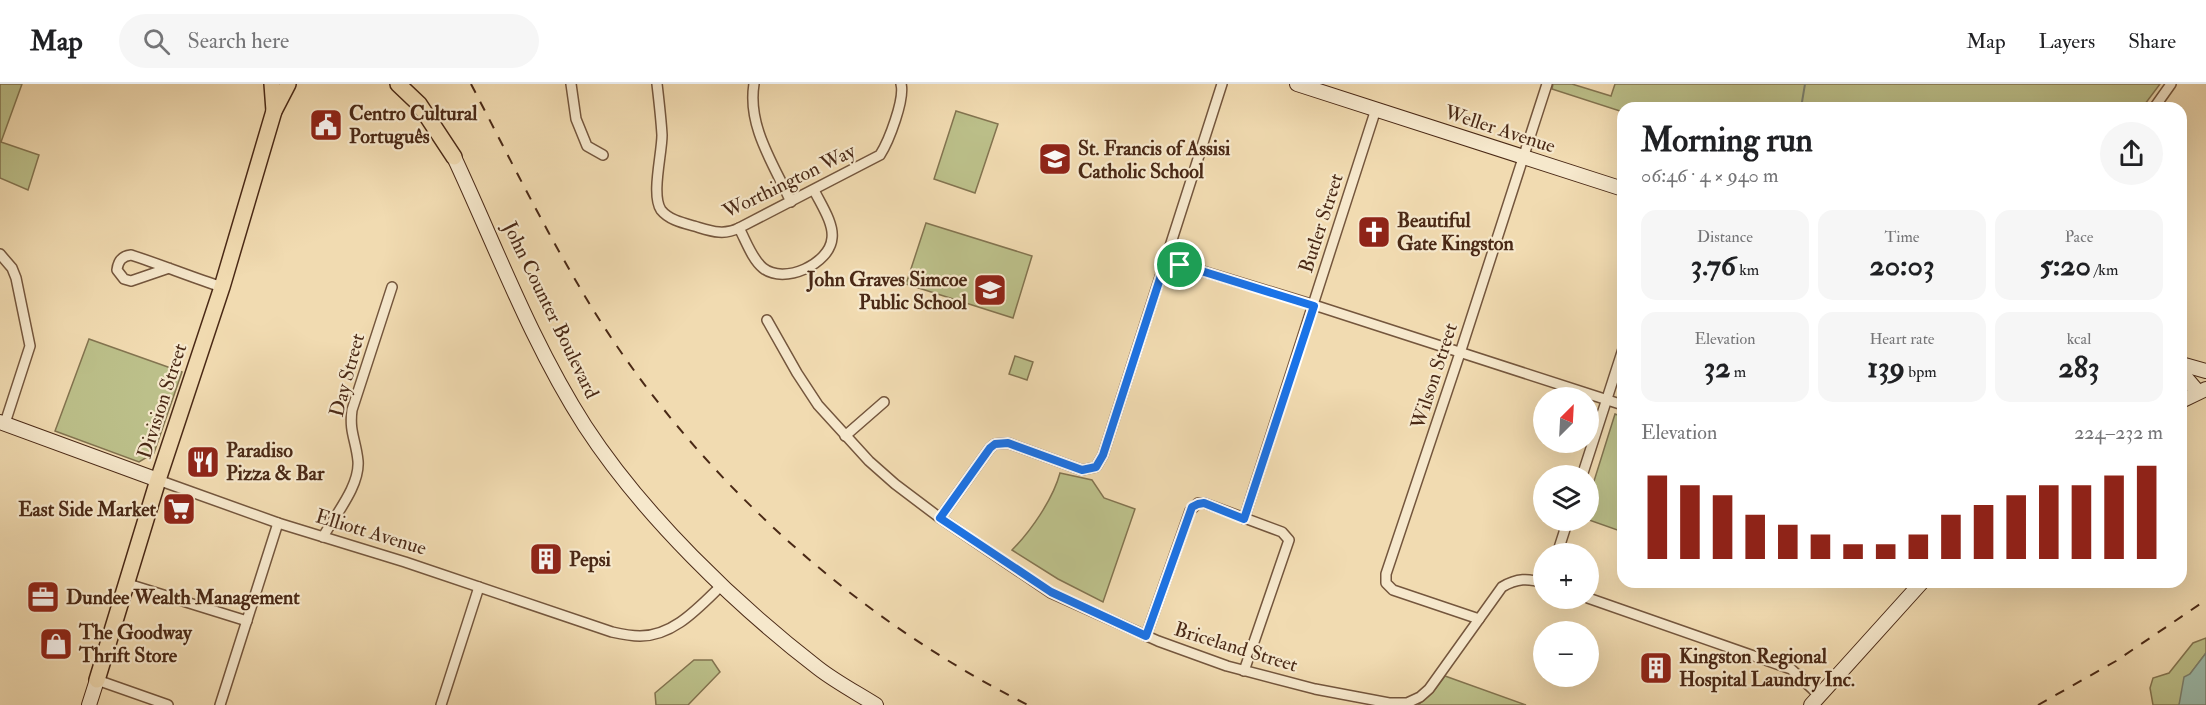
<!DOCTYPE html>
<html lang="en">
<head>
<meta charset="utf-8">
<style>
  :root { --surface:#fff; --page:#f6f6f6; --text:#202124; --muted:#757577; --line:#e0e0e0; --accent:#8f2418 }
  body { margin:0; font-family:"IM FELL Double Pica",serif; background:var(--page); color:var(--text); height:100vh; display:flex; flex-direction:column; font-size:22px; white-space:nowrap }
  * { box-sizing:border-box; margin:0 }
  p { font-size:20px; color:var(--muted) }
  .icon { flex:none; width:33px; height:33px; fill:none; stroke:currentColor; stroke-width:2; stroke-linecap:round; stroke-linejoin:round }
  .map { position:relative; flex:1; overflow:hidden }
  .sheet { position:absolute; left:1617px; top:18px; width:570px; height:486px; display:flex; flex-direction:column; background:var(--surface); border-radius:18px; box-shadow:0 6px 24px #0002 }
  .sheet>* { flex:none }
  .needle { width:39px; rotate:24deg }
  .controls { position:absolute; left:1533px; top:303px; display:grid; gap:12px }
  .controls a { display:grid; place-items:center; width:66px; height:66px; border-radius:50%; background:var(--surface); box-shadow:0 6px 24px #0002; font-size:30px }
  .pin { position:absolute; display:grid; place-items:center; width:51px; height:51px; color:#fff; margin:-26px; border:3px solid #fff; border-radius:50%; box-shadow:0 2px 6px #0007 }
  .round { display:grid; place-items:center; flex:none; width:63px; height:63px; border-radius:32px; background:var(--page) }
  .summary { display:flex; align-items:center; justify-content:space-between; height:102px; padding:0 24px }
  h1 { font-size:33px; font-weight:700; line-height:45px }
  .metrics { display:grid; grid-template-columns:repeat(3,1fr); gap:9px; height:102px; padding:6px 24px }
  .metrics div { display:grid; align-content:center; border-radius:15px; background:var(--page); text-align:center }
  .metrics b { font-size:30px; font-weight:700 }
  .metrics small { font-size:16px; font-weight:400 }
  .metrics p { font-size:16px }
  .chart { height:168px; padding:12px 24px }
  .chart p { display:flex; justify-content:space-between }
  .chart svg { width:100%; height:108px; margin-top:6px; stroke:var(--accent); stroke-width:6 }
  header { display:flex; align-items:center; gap:36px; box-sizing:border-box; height:84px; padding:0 30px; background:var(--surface); border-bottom:2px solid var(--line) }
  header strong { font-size:28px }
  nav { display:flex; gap:33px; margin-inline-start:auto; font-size:21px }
  .search { width:420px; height:54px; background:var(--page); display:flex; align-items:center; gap:15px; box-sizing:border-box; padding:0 21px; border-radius:33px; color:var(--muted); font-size:22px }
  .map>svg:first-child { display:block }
</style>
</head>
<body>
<header>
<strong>Map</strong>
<div class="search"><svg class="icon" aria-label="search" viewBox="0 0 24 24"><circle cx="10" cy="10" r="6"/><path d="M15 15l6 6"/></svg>Search here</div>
<nav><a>Map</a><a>Layers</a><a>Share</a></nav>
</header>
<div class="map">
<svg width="2206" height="621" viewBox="0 0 2206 621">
  <rect width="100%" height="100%" fill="#f1dbb1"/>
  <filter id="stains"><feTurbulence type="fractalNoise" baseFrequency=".00333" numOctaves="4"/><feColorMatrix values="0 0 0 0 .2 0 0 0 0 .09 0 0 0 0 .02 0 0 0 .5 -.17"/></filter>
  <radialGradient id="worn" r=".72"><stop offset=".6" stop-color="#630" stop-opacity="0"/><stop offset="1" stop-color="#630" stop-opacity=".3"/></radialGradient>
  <g fill="#bcc08a" stroke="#837450" stroke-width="1.5">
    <polygon points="0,0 22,0 1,58 39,71 28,106 0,94"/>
    <polygon points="1553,0 1572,0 1611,12 1615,0 2160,0 2142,24 1623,24 1623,28 1552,5"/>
    <polygon points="956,27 998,40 975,109 934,95"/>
    <polygon points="926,139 1032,172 1013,234 906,200"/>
    <polygon points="89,255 182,288 154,369 139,378 55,347"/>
    <polygon points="1015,272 1033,278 1027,296 1009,290"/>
    <polygon points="1615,330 1623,333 1623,448 1589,436 1589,413"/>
    <path d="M 1060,389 L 1092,396 L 1104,414 L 1135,425 L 1103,518 L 1058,495 L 1012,466 C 1031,447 1053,415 1060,389 Z"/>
    <polygon points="2206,554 2206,569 2190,590 2179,621 2153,621 2150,604 2153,594 2169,589 2193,559"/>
    <polygon points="694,576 712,576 720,588 688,621 656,621 655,609"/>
    <polygon points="1445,592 1526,621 1418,621 1433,608"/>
  </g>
  <polygon fill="#9bbbac" stroke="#7b8170" stroke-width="1.5" points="2206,569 2206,621 2179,621 2184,593 2190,590"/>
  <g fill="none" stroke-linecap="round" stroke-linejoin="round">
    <polyline stroke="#7b8170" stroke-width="2" points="1801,24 1805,0"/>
    <defs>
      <g id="street">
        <polyline points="571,0 576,35 587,62 603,71"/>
        <path d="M 657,0 C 659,17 661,34 662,51 C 662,70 651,111 661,126 C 669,136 683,139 694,142 C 711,147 723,152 739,144 L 880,71 C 889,57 905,15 901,0"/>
        <path d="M 754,0 C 747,42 774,81 791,118"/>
        <polyline points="2154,24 2171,0"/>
        <path d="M 739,144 C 746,157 752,175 763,184 C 784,201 830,180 832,154 C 834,139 820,119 814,106"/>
        <polyline points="0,170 12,184 16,194 30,262 5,339"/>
        <polyline points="1166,176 1314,221 1623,321"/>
        <path d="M 169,184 L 131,197 L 124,195 L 117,186 C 118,177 122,172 131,171 C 162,181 191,193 222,203"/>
        <path d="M 767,236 L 797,289 L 818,321 L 869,377 L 895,400 L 940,434 L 1051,509 L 1158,557 L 1227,582 L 1315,605 L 1389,619 L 1407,619 L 1420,613 L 1429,605 L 1502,503 C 1517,494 1528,494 1544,499"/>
        <polyline points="845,352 884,318"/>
        <polyline points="1582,392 1623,265"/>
        <path d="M 158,396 L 278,439 L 405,478 L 612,548 C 621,550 631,552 640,552 C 674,552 699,523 722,501"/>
        <polyline points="940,434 990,364 995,360 1008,359 1082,386 1096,383 1103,371 1222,0"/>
        <polyline points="1244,435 1376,25"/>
        <path d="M 323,453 C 335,431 360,402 358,377 C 356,356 349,348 352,326 L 392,203"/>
        <polyline points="1557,470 1568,436"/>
        <polyline points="128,500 247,537"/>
        <polyline points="1588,514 1791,585 1819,611"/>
        <polyline points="1479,535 1393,506 1386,499 1386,490 1460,269 1547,0"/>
        <polyline points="1146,552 1190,427 1198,419 1204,419 1282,448 1289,456 1244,587"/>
        <polyline points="97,596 168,621"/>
        <polyline points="220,621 278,439"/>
        <polyline points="441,621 479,503"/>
      </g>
      <g id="secondary">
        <polyline points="1297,0 1623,105"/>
        <path d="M 454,73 C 496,163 531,258 585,342 C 643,431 735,520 818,584 C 836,598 857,609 876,621"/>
        <polyline points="2181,280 2206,287"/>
        <polyline points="2181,288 2198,308"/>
        <polyline points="2181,317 2206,305"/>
        <polyline points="0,338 158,396"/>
        <polyline points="89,621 97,596"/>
        <polyline points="1811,621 1922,498"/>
      </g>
      <g id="primary">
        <polyline points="272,0 274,27"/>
        <polyline points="398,0 419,20 454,73"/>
        <polyline points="97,596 158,396 222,203 274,27 288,0"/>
      </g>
    </defs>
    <use href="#street" stroke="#74563d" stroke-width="12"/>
    <use href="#secondary" stroke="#4a2916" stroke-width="16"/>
    <use href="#primary" stroke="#4a2916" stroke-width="18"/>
    <use href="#street" stroke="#f6e8cc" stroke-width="9"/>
    <use href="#secondary" stroke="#f6e8cc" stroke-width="14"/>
    <use href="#primary" stroke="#f1dbb1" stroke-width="15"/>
    <g stroke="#4a2916" stroke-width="2" stroke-dasharray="10 10" stroke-linecap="butt">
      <path d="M 471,0 C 509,73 546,148 589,219 C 693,389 850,532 1028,621"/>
      <polyline points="2038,621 2116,577 2206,516"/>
    </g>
  </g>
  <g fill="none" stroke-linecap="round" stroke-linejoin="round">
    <defs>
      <polygon id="route" points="1166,176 1314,222 1244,435 1204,419 1198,420 1192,423 1146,552 1051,508 940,434 990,364 995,360 1008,359 1082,386 1096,383 1103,371"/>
    </defs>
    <use href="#route" stroke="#fff" stroke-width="12"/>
    <use href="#route" stroke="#1a73e8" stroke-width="8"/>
  </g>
  <defs>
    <symbol id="civic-square" viewBox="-11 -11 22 22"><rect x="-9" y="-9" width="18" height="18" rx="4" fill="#8f2418" stroke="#f6e8cc"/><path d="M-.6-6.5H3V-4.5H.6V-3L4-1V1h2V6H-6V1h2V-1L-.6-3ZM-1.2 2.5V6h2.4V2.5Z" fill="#fff"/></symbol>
    <symbol id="school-square" viewBox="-11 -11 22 22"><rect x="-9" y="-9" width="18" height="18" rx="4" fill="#8f2418" stroke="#f6e8cc"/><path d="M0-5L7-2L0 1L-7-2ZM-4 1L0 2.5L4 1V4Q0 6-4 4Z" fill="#fff"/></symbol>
    <symbol id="church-square" viewBox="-11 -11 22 22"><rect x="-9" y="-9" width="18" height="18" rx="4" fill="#8f2418" stroke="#f6e8cc"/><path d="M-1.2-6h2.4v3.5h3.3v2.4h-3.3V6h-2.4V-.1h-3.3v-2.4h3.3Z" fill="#fff"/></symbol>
    <symbol id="restaurant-square" viewBox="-11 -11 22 22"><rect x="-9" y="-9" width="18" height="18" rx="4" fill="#8f2418" stroke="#f6e8cc"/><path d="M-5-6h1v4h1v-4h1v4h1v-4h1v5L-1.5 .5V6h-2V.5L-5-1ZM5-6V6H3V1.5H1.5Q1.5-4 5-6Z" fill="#fff"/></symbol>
    <symbol id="supermarket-square" viewBox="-11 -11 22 22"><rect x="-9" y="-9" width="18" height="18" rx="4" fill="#8f2418" stroke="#f6e8cc"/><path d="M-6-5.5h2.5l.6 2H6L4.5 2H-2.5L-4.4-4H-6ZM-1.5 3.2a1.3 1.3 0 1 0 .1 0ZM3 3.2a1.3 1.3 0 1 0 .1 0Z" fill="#fff"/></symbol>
    <symbol id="building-square" viewBox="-11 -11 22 22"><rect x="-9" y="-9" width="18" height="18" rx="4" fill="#8f2418" stroke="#f6e8cc"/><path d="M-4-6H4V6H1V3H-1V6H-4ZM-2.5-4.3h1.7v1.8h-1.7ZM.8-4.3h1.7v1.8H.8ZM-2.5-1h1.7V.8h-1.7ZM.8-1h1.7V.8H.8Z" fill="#fff"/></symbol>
    <symbol id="office-square" viewBox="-11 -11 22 22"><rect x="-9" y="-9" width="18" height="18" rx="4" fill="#8f2418" stroke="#f6e8cc"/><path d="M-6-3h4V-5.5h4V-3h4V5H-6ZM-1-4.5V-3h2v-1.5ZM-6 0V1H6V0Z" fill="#fff"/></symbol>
    <symbol id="shop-square" viewBox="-11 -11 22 22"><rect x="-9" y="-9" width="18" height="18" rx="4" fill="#8f2418" stroke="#f6e8cc"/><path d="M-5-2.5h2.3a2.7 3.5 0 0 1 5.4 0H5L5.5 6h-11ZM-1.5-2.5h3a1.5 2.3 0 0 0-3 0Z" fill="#fff"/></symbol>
  </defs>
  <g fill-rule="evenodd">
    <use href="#civic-square" x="307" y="22" width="38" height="38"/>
    <use href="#school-square" x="1036" y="56" width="38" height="38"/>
    <use href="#church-square" x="1355" y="129" width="38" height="38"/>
    <use href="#school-square" x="971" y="187" width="38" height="38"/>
    <use href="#restaurant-square" x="184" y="359" width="38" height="38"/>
    <use href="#supermarket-square" x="160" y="406" width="38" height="38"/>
    <use href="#building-square" x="527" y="456" width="38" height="38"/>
    <use href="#office-square" x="24" y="494" width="38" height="38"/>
    <use href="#shop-square" x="37" y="541" width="38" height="38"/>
    <use href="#building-square" x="1637" y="565" width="38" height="38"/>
  </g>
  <g text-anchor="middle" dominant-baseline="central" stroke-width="4.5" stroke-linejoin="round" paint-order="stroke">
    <g font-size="20" font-weight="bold" fill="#4a2916" stroke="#f6e8cc" text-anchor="start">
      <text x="349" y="29">Centro Cultural<tspan x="349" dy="23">Português</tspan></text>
      <text x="1078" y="64">St. Francis of Assisi<tspan x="1078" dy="23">Catholic School</tspan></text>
      <text x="1397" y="136">Beautiful<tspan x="1397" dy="23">Gate Kingston</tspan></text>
      <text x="967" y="195" text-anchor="end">John Graves Simcoe<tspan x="967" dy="23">Public School</tspan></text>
      <text x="226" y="366">Paradiso<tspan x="226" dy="23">Pizza &amp; Bar</tspan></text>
      <text x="156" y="425" text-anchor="end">East Side Market</text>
      <text x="569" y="475">Pepsi</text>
      <text x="66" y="513">Dundee Wealth Management</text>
      <text x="79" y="548">The Goodway<tspan x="79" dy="23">Thrift Store</tspan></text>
      <text x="1679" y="572">Kingston Regional<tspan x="1679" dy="23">Hospital Laundry Inc.</tspan></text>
    </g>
    <g font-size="20" fill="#4a2916" stroke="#f6e8cc">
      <text transform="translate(1500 45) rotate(18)">Weller Avenue</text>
      <text transform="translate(789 97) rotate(-26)">Worthington Way</text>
      <text transform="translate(1321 139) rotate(-72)">Butler Street</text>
      <text transform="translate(551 226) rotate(64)">John Counter Boulevard</text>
      <text transform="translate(347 291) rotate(-75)">Day Street</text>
      <text transform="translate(1434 292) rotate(-72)">Wilson Street</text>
      <text transform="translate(162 317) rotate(-72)">Division Street</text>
      <text transform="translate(371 448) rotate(17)">Elliott Avenue</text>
      <text transform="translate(1236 563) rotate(17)">Briceland Street</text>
    </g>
  </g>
  <rect width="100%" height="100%" filter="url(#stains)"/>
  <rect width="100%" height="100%" fill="url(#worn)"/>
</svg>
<div class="controls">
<a><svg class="needle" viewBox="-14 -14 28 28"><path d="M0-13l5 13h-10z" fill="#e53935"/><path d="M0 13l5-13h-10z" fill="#757577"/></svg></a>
<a><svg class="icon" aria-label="layers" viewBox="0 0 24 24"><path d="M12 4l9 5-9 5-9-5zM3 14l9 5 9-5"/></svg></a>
<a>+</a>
<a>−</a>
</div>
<div class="pin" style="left:1180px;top:181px;background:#1e9e55"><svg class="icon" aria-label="arrive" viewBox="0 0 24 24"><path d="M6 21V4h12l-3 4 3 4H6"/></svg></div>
<section class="sheet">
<div class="summary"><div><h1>Morning run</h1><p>06:46 · 4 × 940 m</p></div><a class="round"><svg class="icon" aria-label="share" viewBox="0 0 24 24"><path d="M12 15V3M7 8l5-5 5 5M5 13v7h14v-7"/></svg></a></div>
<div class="metrics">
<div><p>Distance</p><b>3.76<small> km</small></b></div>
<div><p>Time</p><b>20:03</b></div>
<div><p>Pace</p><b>5:20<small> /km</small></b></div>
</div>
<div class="metrics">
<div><p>Elevation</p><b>32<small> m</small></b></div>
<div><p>Heart rate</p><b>139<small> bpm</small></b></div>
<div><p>kcal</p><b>283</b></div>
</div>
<div class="chart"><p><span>Elevation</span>224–232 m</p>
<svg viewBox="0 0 160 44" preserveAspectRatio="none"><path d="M5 44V10M15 44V14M25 44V18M35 44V26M45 44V30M55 44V34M65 44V38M75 44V38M85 44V34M95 44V26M105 44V22M115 44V18M125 44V14M135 44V14M145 44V10M155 44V6"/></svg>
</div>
</section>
</div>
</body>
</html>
